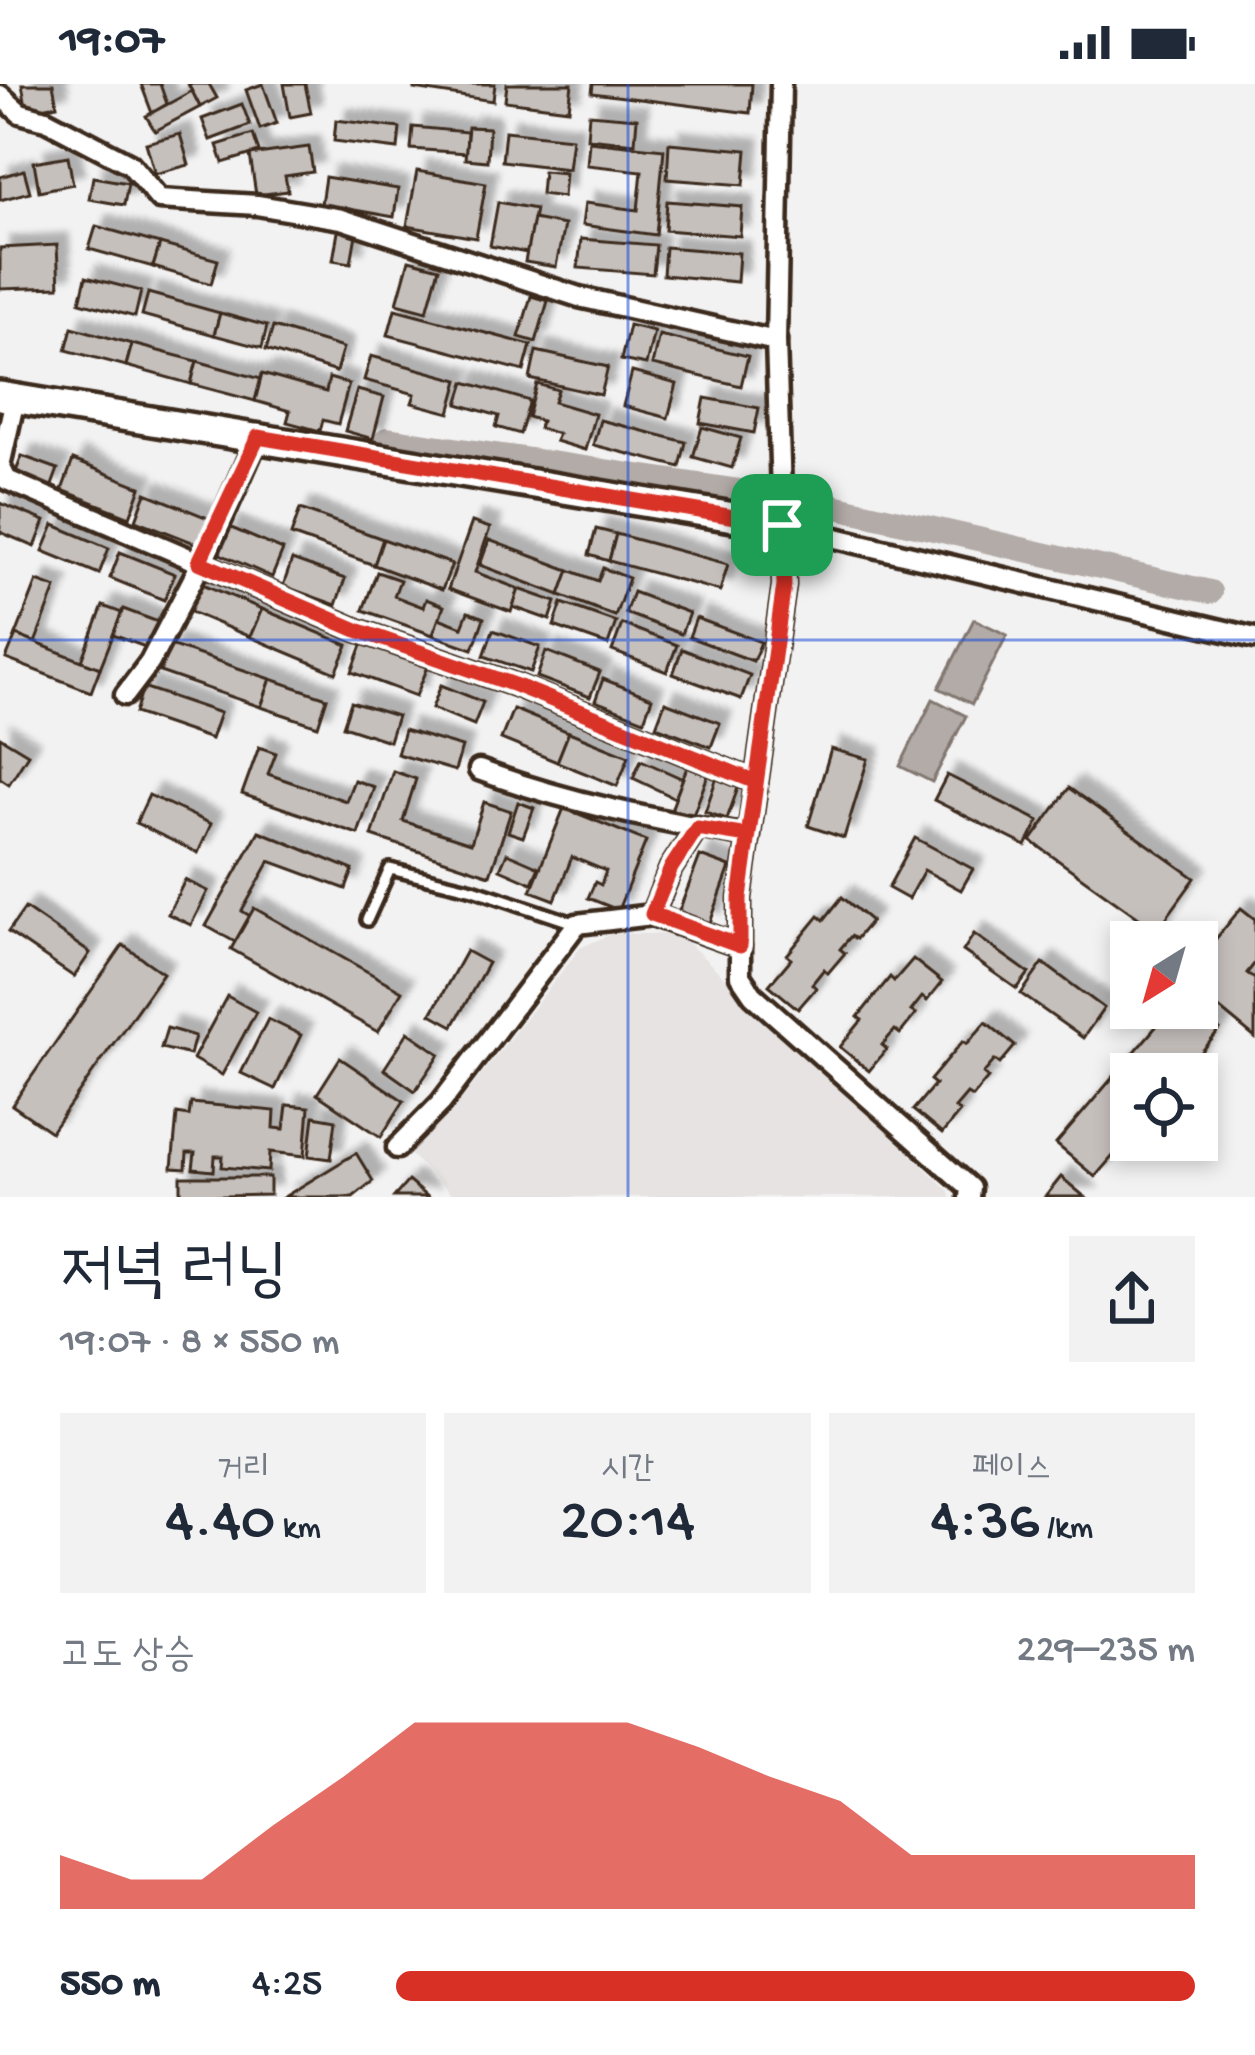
<!DOCTYPE html>
<html lang="ko">
<head>
<meta charset="utf-8">
<style>
  :root { --surface:#fff; --page:#f2f2f3; --text:#1f2937; --muted:#747a83; --accent:#d93025 }
  body { margin:0; font-family:"Gochi Hand","Poor Story",sans-serif; background:var(--page); color:var(--text); height:100vh; display:flex; flex-direction:column; font-size:45px; white-space:nowrap }
  * { box-sizing:border-box; margin:0 }
  p { font-size:39px; color:var(--muted) }
  .icon { flex:none; width:66px; height:66px; fill:none; stroke:currentColor; stroke-width:2; stroke-linecap:round; stroke-linejoin:round }
  .map { position:relative; height:1113px; overflow:hidden }
  .side { display:flex; flex-direction:column; background:var(--surface); flex:1 }
  .side>* { flex:none }
  .needle { width:78px; rotate:217deg }
  .fabs { position:absolute; left:1110px; top:837px; display:grid; gap:24px }
  .fabs a { display:grid; place-items:center; width:108px; height:108px; border-radius:0px; background:var(--surface); box-shadow:0 6px 18px #0003; font-size:60px }
  .pin { position:absolute; display:grid; place-items:center; width:102px; height:102px; color:#fff; margin:-51px; border-radius:24px; box-shadow:0 6px 18px #0006 }
  .round { display:grid; place-items:center; flex:none; width:126px; height:126px; border-radius:0px; background:var(--page) }
  .overview { display:flex; align-items:center; justify-content:space-between; height:204px; padding:0 60px }
  h1 { font-size:66px; font-weight:600; line-height:90px }
  .figures { display:grid; grid-template-columns:repeat(3,1fr); gap:18px; height:204px; padding:12px 60px }
  .figures div { display:grid; align-content:center; border-radius:0px; background:var(--page); text-align:center }
  .figures b { font-size:60px; font-weight:600 }
  .figures small { font-size:33px; font-weight:400 }
  .figures p { font-size:33px }
  .chart { height:336px; padding:24px 60px }
  .chart p { display:flex; justify-content:space-between }
  .chart svg { width:100%; height:216px; margin-top:12px; fill:var(--accent); opacity:.7 }
  ul { padding:0 60px; list-style:none; font-size:39px }
  li { display:grid; grid-template-columns:192px 144px 1fr; align-items:center; height:90px }
  li i { height:30px; border-radius:15px; background:var(--accent) }
  .status { display:flex; justify-content:space-between; align-items:center; height:84px; padding:0 60px; background:var(--surface); direction:ltr }
  .status svg { height:33px; fill:currentColor }
  .map>svg:first-child { display:block }
</style>
</head>
<body>
<div class="status"><b>19:07</b><svg viewBox="0 0 49 12"><path d="M0 12V9h3v3zM5 12V6h3v6zM10 12V3h3v9zM15 12V0h3v12zM26 1h20v11H26zM47 4h2v5h-2z"/></svg></div>
<div class="map">
<svg width="1255" height="1113" viewBox="0 0 1255 1113">
  <defs>
    <filter id="shadow"><feDropShadow dx="11" dy="-11" stdDeviation="3" flood-color="#0004"/></filter>
  </defs>
  <rect width="100%" height="100%" fill="#f3f2f2"/>
  <filter id="ink" filterUnits="userSpaceOnUse"><feTurbulence type="fractalNoise" baseFrequency=".00833" numOctaves="2"/><feDisplacementMap in="SourceGraphic" scale="24" xChannelSelector="R" yChannelSelector="G"/><feConvolveMatrix kernelMatrix="1 2 1 2 8 2 1 2 1" color-interpolation-filters="sRGB"/></filter>
  <g filter="url(#ink)">
    <polygon fill="#e6e3e2" points="613,849 680,851 949,1107 950,1113 454,1113 410,1070 467,1009 580,864"/>
    <g fill="#b2aba7" stroke="#827770" stroke-width="3">
      <polygon points="974,535 1007,551 972,620 939,604"/>
      <polygon points="933,615 966,632 932,698 900,682"/>
    </g>
    <g fill="none" stroke-linecap="round" stroke-linejoin="round">
      <g stroke="#b2aba7" stroke-width="24">
        <polyline points="387,355 767,411"/>
        <polyline points="820,419 1210,508"/>
      </g>
    </g>
    <g fill="#c6c0bd" stroke="#3b2a1e" stroke-width="3" filter="url(#shadow)">
      <polygon points="22,0 53,0 57,21 27,27"/>
      <polygon points="141,0 160,0 167,20 152,29"/>
      <polygon points="188,0 209,0 217,14 200,23"/>
      <polygon points="263,0 277,39 260,45 246,6"/>
      <polygon points="284,0 305,0 311,29 290,33"/>
      <polygon points="415,0 495,0 493,17 414,5"/>
      <polygon points="507,0 572,0 569,25 505,17"/>
      <polygon points="593,0 752,0 750,29 592,9"/>
      <polygon points="192,7 200,23 155,47 146,32"/>
      <polygon points="242,20 250,41 210,56 202,35"/>
      <polygon points="589,30 637,34 635,59 587,54"/>
      <polygon points="336,36 400,44 398,65 334,57"/>
      <polygon points="413,43 467,48 466,69 411,65"/>
      <polygon points="468,43 489,44 487,77 465,75"/>
      <polygon points="505,47 572,54 568,85 502,77"/>
      <polygon points="180,50 189,81 155,90 146,59"/>
      <polygon points="253,50 259,68 223,79 217,61"/>
      <polygon points="589,57 664,65 656,151 582,141 585,119 638,126 642,87 587,81"/>
      <polygon points="669,59 747,66 744,101 667,95"/>
      <polygon points="309,63 313,88 285,92 288,107 256,111 250,71"/>
      <polygon points="68,72 73,100 39,107 34,78"/>
      <polygon points="24,86 30,108 0,116 0,93"/>
      <polygon points="417,87 486,99 476,154 407,142"/>
      <polygon points="543,87 565,89 563,113 541,110"/>
      <polygon points="93,93 128,99 124,121 89,115"/>
      <polygon points="325,93 398,105 394,133 321,120"/>
      <polygon points="667,117 742,123 740,152 665,146"/>
      <polygon points="498,118 535,125 527,169 490,162"/>
      <polygon points="533,135 564,141 556,183 525,178"/>
      <polygon points="96,142 160,160 153,183 89,165"/>
      <polygon points="339,142 357,145 351,179 333,176"/>
      <polygon points="581,155 656,161 653,190 578,184"/>
      <polygon points="160,160 218,176 211,200 153,183"/>
      <polygon points="57,161 59,203 0,205 0,164"/>
      <polygon points="665,163 739,169 737,198 663,191"/>
      <polygon points="409,176 439,184 427,227 397,219"/>
      <polygon points="86,193 141,207 135,233 80,218"/>
      <polygon points="148,209 220,229 214,251 142,231"/>
      <polygon points="531,212 548,217 536,258 519,253"/>
      <polygon points="395,225 531,261 524,287 388,251"/>
      <polygon points="220,229 267,242 262,264 214,251"/>
      <polygon points="629,241 654,247 646,281 621,276"/>
      <polygon points="72,243 132,260 126,282 66,266"/>
      <polygon points="273,243 343,264 336,288 266,266"/>
      <polygon points="659,251 748,272 741,302 652,281"/>
      <polygon points="132,260 197,277 191,300 126,282"/>
      <polygon points="536,267 608,283 601,311 530,295"/>
      <polygon points="371,272 459,296 450,329 412,319 415,310 364,296"/>
      <polygon points="197,277 261,295 255,317 191,300"/>
      <polygon points="632,288 677,300 668,334 623,322"/>
      <polygon points="262,290 326,308 329,294 349,300 338,340 323,336 320,347 287,338 290,327 255,317"/>
      <polygon points="465,298 530,317 520,350 496,343 499,332 458,320"/>
      <polygon points="537,300 558,306 554,318 595,330 585,366 555,357 558,350 539,344 541,337 528,333"/>
      <polygon points="357,306 384,313 373,355 345,347"/>
      <polygon points="705,314 759,324 754,349 700,339"/>
      <polygon points="600,336 686,358 680,383 593,361"/>
      <polygon points="702,343 741,354 732,384 693,373"/>
      <polygon points="22,372 58,385 50,407 14,393"/>
      <polygon points="73,376 141,403 130,433 62,406"/>
      <polygon points="146,409 213,436 202,462 136,436"/>
      <polygon points="0,419 45,437 35,463 0,448"/>
      <polygon points="300,425 383,455 374,481 291,451"/>
      <polygon points="472,438 490,444 475,488 519,505 511,528 448,505"/>
      <polygon points="54,441 109,464 99,490 43,467"/>
      <polygon points="229,443 283,466 272,493 218,469"/>
      <polygon points="596,445 616,450 609,477 589,471"/>
      <polygon points="616,450 728,480 720,507 609,477"/>
      <polygon points="383,455 452,480 442,506 374,481"/>
      <polygon points="489,456 569,486 560,511 480,481"/>
      <polygon points="120,468 175,490 164,516 110,494"/>
      <polygon points="292,476 345,495 336,521 283,502"/>
      <polygon points="603,484 629,494 615,532 560,511 569,486 598,497"/>
      <polygon points="377,488 400,496 394,512 423,523 426,515 444,522 433,551 363,526"/>
      <polygon points="37,497 56,504 35,559 16,551"/>
      <polygon points="198,498 262,525 250,553 186,526"/>
      <polygon points="519,505 556,518 550,536 513,523"/>
      <polygon points="633,508 689,529 681,550 625,529"/>
      <polygon points="562,519 616,538 608,561 554,542"/>
      <polygon points="103,522 122,529 100,584 82,577"/>
      <polygon points="123,525 158,538 148,564 113,551"/>
      <polygon points="262,525 348,561 336,589 250,553"/>
      <polygon points="468,528 484,534 473,565 433,551 439,534 462,543"/>
      <polygon points="696,534 761,558 753,577 689,553"/>
      <polygon points="622,540 677,561 667,588 612,567"/>
      <polygon points="493,546 540,563 531,588 484,572"/>
      <polygon points="16,551 100,584 91,608 6,575"/>
      <polygon points="364,556 429,580 416,612 352,588"/>
      <polygon points="170,561 271,595 261,623 160,588"/>
      <polygon points="682,565 750,591 741,615 673,590"/>
      <polygon points="546,567 600,588 590,613 537,593"/>
      <polygon points="271,595 327,614 318,642 261,623"/>
      <polygon points="603,595 652,614 644,636 595,617"/>
      <polygon points="441,601 483,618 474,641 432,624"/>
      <polygon points="143,603 220,629 211,655 135,629"/>
      <polygon points="351,618 397,632 389,657 343,642"/>
      <polygon points="665,618 720,639 711,663 656,642"/>
      <polygon points="513,625 569,648 557,678 501,655"/>
      <polygon points="404,646 462,663 455,687 397,670"/>
      <polygon points="569,648 629,672 617,702 557,678"/>
      <polygon points="0,653 28,670 9,700 0,694"/>
      <polygon points="259,663 276,669 268,690 346,717 354,696 374,703 358,750 242,710"/>
      <polygon points="831,665 868,675 844,754 808,742"/>
      <polygon points="641,676 683,695 675,714 633,694"/>
      <polygon points="687,683 708,691 692,734 671,726"/>
      <polygon points="393,687 416,695 403,737 471,759 484,718 511,727 490,791 372,752"/>
      <polygon points="947,691 1039,737 1026,762 934,716"/>
      <polygon points="717,693 739,701 727,735 705,728"/>
      <polygon points="1069,704 1195,794 1157,847 1031,757"/>
      <polygon points="149,711 211,740 198,769 136,739"/>
      <polygon points="518,718 534,724 523,753 508,748"/>
      <polygon points="564,724 646,757 618,826 588,814 595,798 601,801 606,787 572,773 555,816 531,807"/>
      <polygon points="259,747 353,786 346,805 270,777 242,827 250,832 235,858 206,842"/>
      <polygon points="915,754 973,785 961,806 924,786 908,815 888,804"/>
      <polygon points="507,769 539,783 532,799 500,785"/>
      <polygon points="700,772 730,783 710,839 679,827"/>
      <polygon points="185,796 208,807 191,841 168,830"/>
      <polygon points="842,813 871,837 856,855 851,852 840,865 845,869 828,889 824,885 812,900 816,904 798,925 769,901 791,875 787,871 819,832 824,836"/>
      <polygon points="25,824 90,869 74,893 8,848"/>
      <polygon points="254,824 402,907 378,948 231,865"/>
      <polygon points="1241,824 1255,835 1255,879 1247,889 1255,895 1255,954 1197,906 1197,878"/>
      <polygon points="974,850 1029,889 1017,905 963,867"/>
      <polygon points="123,861 163,889 51,1048 12,1021"/>
      <polygon points="466,867 488,879 453,942 431,930"/>
      <polygon points="913,875 942,898 927,917 922,913 911,927 916,930 900,950 895,946 882,961 887,965 869,987 840,963 862,936 858,933 890,893 894,897"/>
      <polygon points="1043,879 1104,924 1083,954 1021,910"/>
      <polygon points="227,912 256,928 222,991 193,975"/>
      <polygon points="1172,924 1195,924 1220,946 1183,990 1131,990 1131,1051 1095,1093 1056,1060"/>
      <polygon points="268,935 301,951 275,1005 241,989"/>
      <polygon points="986,938 1015,962 1000,980 995,976 983,990 988,994 972,1013 967,1010 955,1024 960,1028 942,1050 913,1026 935,1000 930,996 963,957 967,960"/>
      <polygon points="167,944 195,952 190,971 161,964"/>
      <polygon points="408,948 440,970 415,1007 384,985"/>
      <polygon points="340,974 404,1017 381,1053 317,1010"/>
      <polygon points="191,1019 275,1027 274,1044 284,1045 287,1021 309,1023 305,1072 270,1068 269,1087 222,1083 223,1072 215,1072 214,1087 193,1085 195,1069 187,1069 186,1085 172,1084 177,1030 189,1032"/>
      <polygon points="314,1032 336,1036 331,1075 309,1072"/>
      <polygon points="356,1069 373,1097 353,1113 284,1113"/>
      <polygon points="181,1093 270,1093 270,1111 181,1113"/>
      <polygon points="1061,1093 1085,1113 1045,1113"/>
      <polygon points="408,1097 427,1113 394,1113"/>
    </g>
    <g fill="none" stroke-linecap="round" stroke-linejoin="round">
      <defs>
        <polyline id="lane" points="367,836 390,785 473,805 577,840"/>
        <g id="street">
          <polyline points="781,0 776,257 784,501 740,814 740,892 753,911 970,1104 969,1113"/>
          <polyline points="0,11 20,29 46,36 130,80 159,115 257,121 341,135 579,213 776,257"/>
          <polyline points="15,315 0,382 7,396 357,546 515,601 756,698"/>
          <polyline points="782,441 1255,554"/>
          <polyline points="125,611 150,578 209,464 258,353"/>
          <path d="M 479,686 C 566,718 658,737 749,752"/>
          <polyline points="652,831 740,862"/>
          <polyline points="397,1064 441,1019 577,840 652,831 671,784 697,744"/>
        </g>
        <polyline id="secondary" points="0,312 782,441"/>
      </defs>
      <use href="#lane" stroke="#3b2a1e" stroke-width="18"/>
      <use href="#street" stroke="#3b2a1e" stroke-width="27"/>
      <use href="#secondary" stroke="#3b2a1e" stroke-width="36"/>
      <use href="#lane" stroke="#fff" stroke-width="9"/>
      <use href="#street" stroke="#fff" stroke-width="18"/>
      <use href="#secondary" stroke="#fff" stroke-width="27"/>
    </g>
  </g>
  <g fill="none" stroke-linecap="round" stroke-linejoin="round" filter="url(#ink)">
    <defs>
      <polyline id="route" points="782,441 258,353 199,478 357,546 515,601 756,698 748,752 697,744 671,784 652,830 740,862 740,814 784,501 782,441"/>
    </defs>
    <use href="#route" stroke="#fff" stroke-width="24"/>
    <use href="#route" stroke="#d93025" stroke-width="15"/>
  </g>
  <path fill="none" stroke="#1d4ed8" stroke-width="3" stroke-opacity="0.55" d="M 628,0 L 628,1113M 0,556 L 1255,556"/>
</svg>
<div class="fabs">
<a><svg class="needle" viewBox="-14 -14 28 28"><path d="M0-13l5 13h-10z" fill="#e53935"/><path d="M0 13l5-13h-10z" fill="#747a83"/></svg></a>
<a><svg class="icon" aria-label="locate" viewBox="0 0 24 24"><circle cx="12" cy="12" r="6"/><path d="M12 2v4M12 18v4M2 12h4M18 12h4"/></svg></a>
</div>
<div class="pin" style="left:782px;top:441px;background:#1e9e55"><svg class="icon" aria-label="arrive" viewBox="0 0 24 24"><path d="M6 21V4h12l-3 4 3 4H6"/></svg></div>
</div>
<section class="side">
<div class="overview"><div><h1>저녁 러닝</h1><p>19:07 · 8 × 550 m</p></div><a class="round"><svg class="icon" aria-label="share" viewBox="0 0 24 24"><path d="M12 15V3M7 8l5-5 5 5M5 13v7h14v-7"/></svg></a></div>
<div class="figures">
<div><p>거리</p><b>4.40<small> km</small></b></div>
<div><p>시간</p><b>20:14</b></div>
<div><p>페이스</p><b>4:36<small> /km</small></b></div>
</div>
<div class="chart"><p><span>고도 상승</span>229–235 m</p>
<svg viewBox="0 0 160 44" preserveAspectRatio="none"><path d="M0 44V33L10 38L20 38L30 27L40 17L50 6L60 6L70 6L80 6L90 11L100 17L110 22L120 33L130 33L140 33L150 33L160 33V44z"/></svg>
</div>
<ul>
<li><b>550 m</b>4:25<i style="width:100%"></i></li>
</ul>
</section>
</body>
</html>
